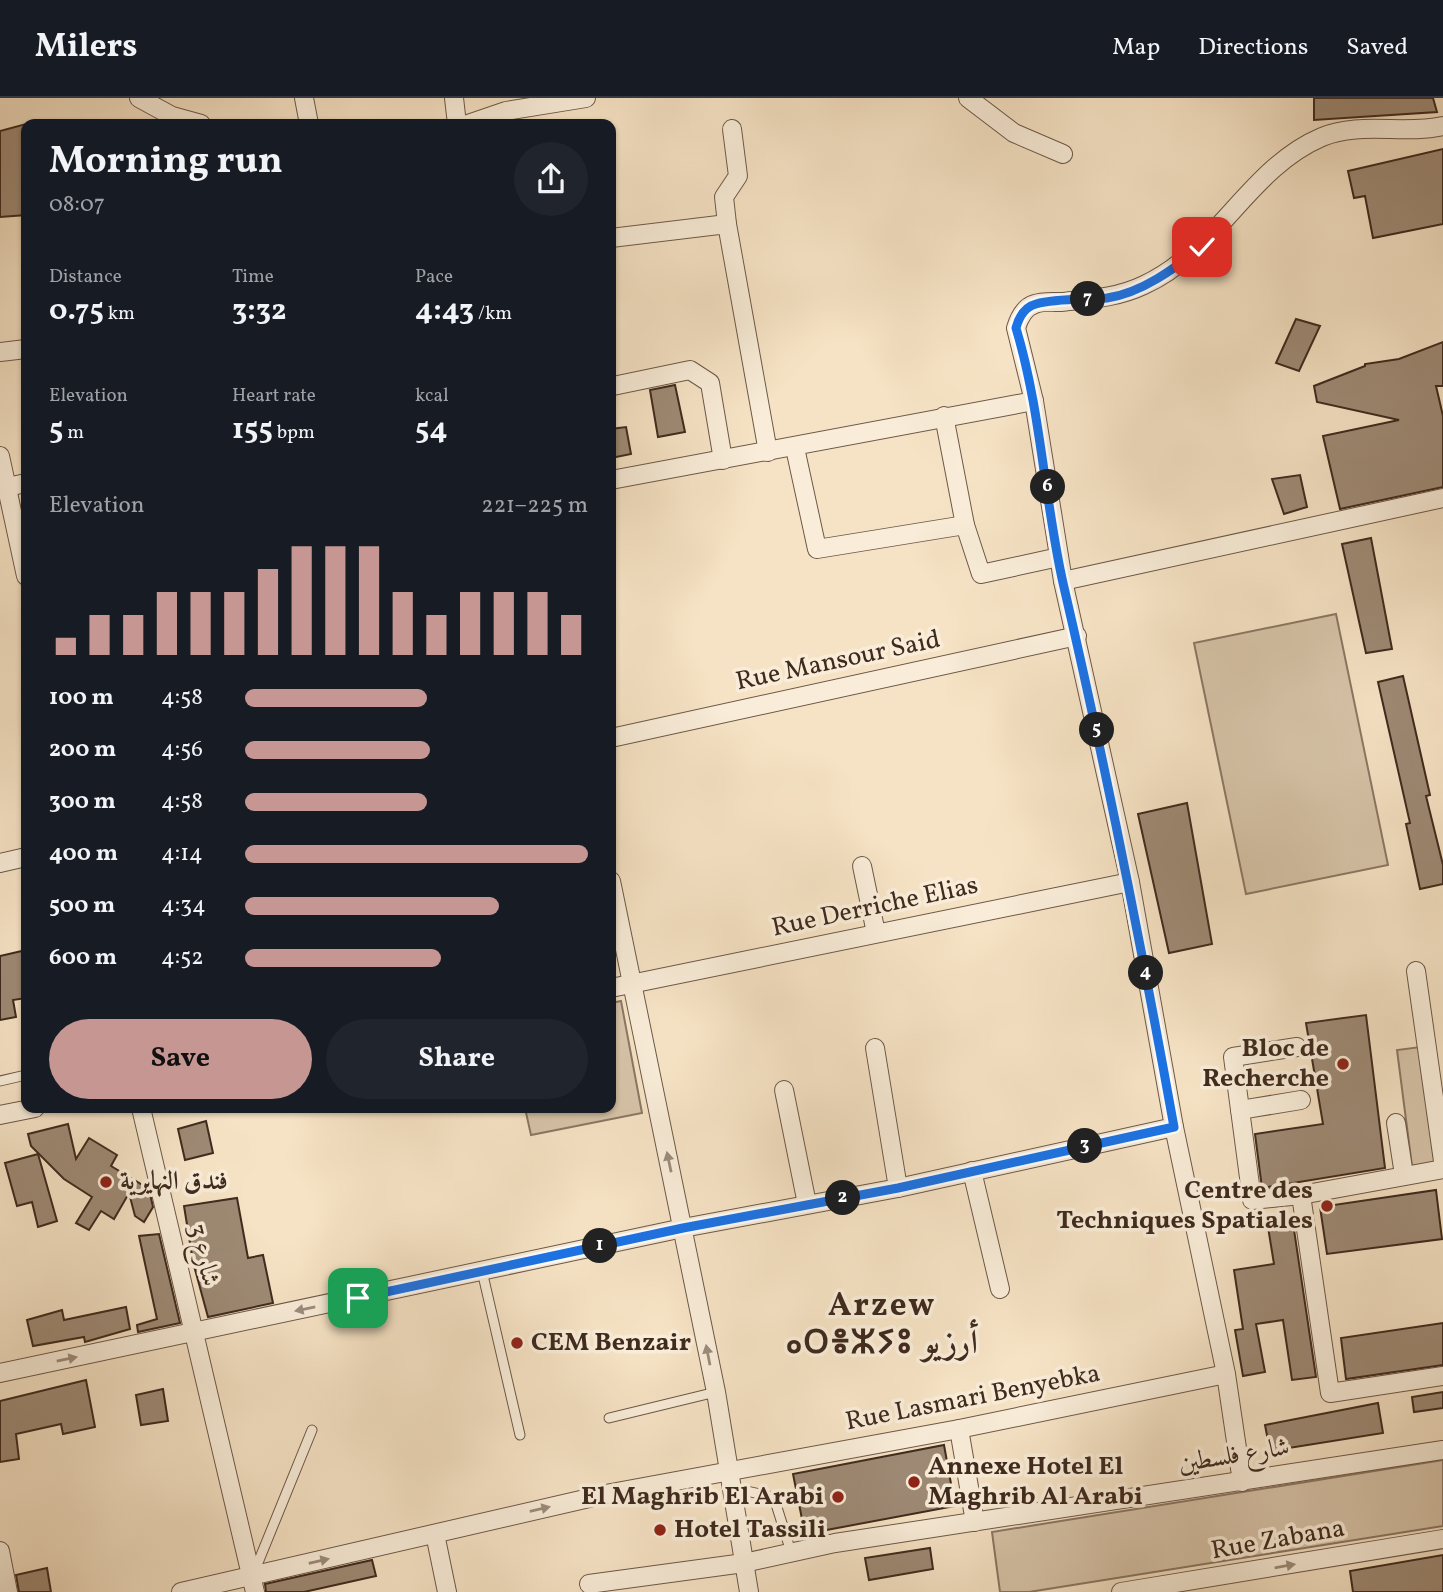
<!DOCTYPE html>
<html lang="en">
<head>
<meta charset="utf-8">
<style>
  :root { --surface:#171b24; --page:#20242c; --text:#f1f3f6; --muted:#9ea1a6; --line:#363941; --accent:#c59692 }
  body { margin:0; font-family:Vollkorn,Amiri,"Noto Sans Tifinagh",serif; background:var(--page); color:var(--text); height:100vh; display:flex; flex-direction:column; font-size:26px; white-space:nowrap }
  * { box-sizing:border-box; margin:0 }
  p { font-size:23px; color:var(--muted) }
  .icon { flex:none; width:38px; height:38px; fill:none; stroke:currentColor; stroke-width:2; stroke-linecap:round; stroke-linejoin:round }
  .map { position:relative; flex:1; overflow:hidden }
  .details { position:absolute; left:21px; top:21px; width:595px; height:994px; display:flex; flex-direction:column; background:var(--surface); border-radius:14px; box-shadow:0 2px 5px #0004 }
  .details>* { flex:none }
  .pin { position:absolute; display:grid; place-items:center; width:60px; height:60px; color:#fff; margin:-30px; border-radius:14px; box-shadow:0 4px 10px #0006 }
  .km { position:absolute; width:35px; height:35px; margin:-18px; border-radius:50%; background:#222; color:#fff; font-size:19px; line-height:35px; text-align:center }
  .round { display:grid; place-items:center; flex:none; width:74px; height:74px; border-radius:37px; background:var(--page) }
  .summary { display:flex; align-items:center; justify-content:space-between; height:119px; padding:0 28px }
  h1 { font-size:38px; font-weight:700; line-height:52px }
  .metrics { display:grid; grid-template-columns:repeat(3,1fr); gap:10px; height:119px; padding:7px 28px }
  .metrics div { display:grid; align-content:center }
  .metrics b { font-size:30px; font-weight:700 }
  .metrics small { font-size:19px; font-weight:400 }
  .metrics p { font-size:19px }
  .chart { height:196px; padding:14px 28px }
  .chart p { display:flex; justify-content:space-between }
  .chart svg { width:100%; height:126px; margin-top:7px; stroke:var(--accent); stroke-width:6 }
  .primary-button { display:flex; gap:14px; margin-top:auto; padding:14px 28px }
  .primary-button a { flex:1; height:80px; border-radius:42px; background:var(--accent); color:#111; font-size:28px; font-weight:700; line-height:80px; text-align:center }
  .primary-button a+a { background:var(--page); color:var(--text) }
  ul { padding:0 28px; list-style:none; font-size:23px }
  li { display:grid; grid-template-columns:112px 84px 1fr; align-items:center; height:52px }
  li i { height:18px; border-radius:9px; background:var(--accent) }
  header { display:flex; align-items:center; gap:42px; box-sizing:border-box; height:98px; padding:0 35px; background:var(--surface); border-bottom:2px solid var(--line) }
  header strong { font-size:33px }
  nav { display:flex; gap:38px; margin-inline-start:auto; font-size:24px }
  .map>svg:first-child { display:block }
</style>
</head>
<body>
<header>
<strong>Milers</strong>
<nav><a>Map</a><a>Directions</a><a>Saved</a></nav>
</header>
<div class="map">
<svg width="1443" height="1494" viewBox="0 0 1443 1494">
  <rect width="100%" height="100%" fill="#f6e3c5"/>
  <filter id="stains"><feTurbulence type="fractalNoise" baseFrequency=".00286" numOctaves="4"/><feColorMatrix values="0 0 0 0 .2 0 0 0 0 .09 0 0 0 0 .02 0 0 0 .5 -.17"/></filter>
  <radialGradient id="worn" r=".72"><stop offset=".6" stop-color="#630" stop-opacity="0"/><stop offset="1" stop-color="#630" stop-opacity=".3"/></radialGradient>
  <g fill="#d7c4a9" stroke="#8b7764" stroke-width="2">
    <polygon points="1336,516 1388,767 1246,796 1194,545"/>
    <polygon points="621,903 642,1015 531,1037 525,1010 611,1010 611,905"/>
    <polygon points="1428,948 1443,1063 1413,1076 1397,952"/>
    <polygon points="1443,1362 1443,1428 1029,1494 1000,1494 992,1434"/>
  </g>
  <g fill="#9e8a75" stroke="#3f2a1e" stroke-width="2">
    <polygon points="1314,0 1433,0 1437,14 1314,22"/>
    <polygon points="26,26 26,117 0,119 0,33"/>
    <polygon points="1443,51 1443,126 1373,140 1365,98 1354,100 1348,73"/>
    <polygon points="1296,221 1320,228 1299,273 1276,265"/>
    <polygon points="1443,244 1443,288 1436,288 1443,318 1443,389 1340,411 1323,338 1399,322 1317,304 1314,288 1365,268 1365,266 1399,261"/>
    <polygon points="675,287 685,334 658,339 650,292"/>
    <polygon points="626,329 631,356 611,360 611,331"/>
    <polygon points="1300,377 1307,409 1284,416 1272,381"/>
    <polygon points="1371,440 1392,551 1366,555 1342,446"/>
    <polygon points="1403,578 1430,697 1426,698 1443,767 1443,786 1420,791 1406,726 1410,725 1378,584"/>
    <polygon points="1187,705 1212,846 1169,855 1138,716"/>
    <polygon points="26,852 26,900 13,902 16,919 0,922 0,858"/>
    <polygon points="1366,917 1385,1070 1262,1090 1255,1036 1323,1026 1306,925"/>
    <polygon points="206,1023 213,1055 185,1062 178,1031"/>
    <polygon points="68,1026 76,1061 89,1040 117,1057 111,1068 149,1091 153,1109 144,1124 135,1118 129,1095 114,1121 101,1113 89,1132 76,1125 92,1099 64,1081 31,1048 28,1036"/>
    <polygon points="38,1056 57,1123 38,1129 32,1104 17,1108 5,1065"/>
    <polygon points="1436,1092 1442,1141 1327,1156 1320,1109"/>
    <polygon points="237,1100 248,1160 263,1157 273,1205 208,1219 193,1164 184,1108"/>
    <polygon points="1293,1125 1316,1279 1292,1282 1283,1222 1256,1226 1265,1274 1243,1278 1235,1232 1243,1231 1234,1172 1274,1166 1268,1129"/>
    <polygon points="159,1136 180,1225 138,1234 137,1227 157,1221 139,1138"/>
    <polygon points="126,1209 130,1231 85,1244 84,1239 33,1248 27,1222 62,1212 64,1222"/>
    <polygon points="1443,1225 1443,1267 1346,1281 1341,1240"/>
    <polygon points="86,1282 95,1329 63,1336 61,1326 16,1336 19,1361 0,1364 0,1303"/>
    <polygon points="163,1291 168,1323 141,1327 136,1297"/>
    <polygon points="1443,1294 1443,1310 1414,1314 1412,1299"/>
    <polygon points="1378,1305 1383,1335 1270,1353 1265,1327"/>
    <polygon points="944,1347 955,1408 805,1436 793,1376"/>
    <polygon points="930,1450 933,1471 869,1482 865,1460"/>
    <polygon points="1443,1457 1443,1494 1353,1494 1350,1473"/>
    <polygon points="372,1462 376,1478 304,1494 266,1494 265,1486"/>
    <polygon points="47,1470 51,1494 19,1494 16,1477"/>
  </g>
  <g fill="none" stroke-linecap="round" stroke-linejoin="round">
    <defs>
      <g id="lane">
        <polyline points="0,983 26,977"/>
        <polyline points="482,1173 520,1337"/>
        <polyline points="609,1320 716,1294"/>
        <polyline points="733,1390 769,1398 775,1403 791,1454"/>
        <polyline points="253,1477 312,1332"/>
      </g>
      <g id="street">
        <polyline points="139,0 172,18 201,26"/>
        <polyline points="304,0 309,26"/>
        <polyline points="454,0 457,26"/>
        <polyline points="968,0 1014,35 1063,56"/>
        <polyline points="468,26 506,13 586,0"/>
        <polyline points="727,126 724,99 738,78 732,31"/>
        <polyline points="611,140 727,126 768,354"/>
        <polyline points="0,254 26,251"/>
        <polyline points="613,288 690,272 710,285 723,362"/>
        <polyline points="944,318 965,427 981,476 1059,459"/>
        <polyline points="795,350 817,451 965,427"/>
        <polyline points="0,358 26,478"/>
        <polyline points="611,382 1034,303"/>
        <polyline points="7,389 26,385"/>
        <polyline points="1063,483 1443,400"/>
        <polyline points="611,640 1077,538"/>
        <polyline points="0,765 26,759"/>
        <polyline points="862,768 876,835"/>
        <polyline points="611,783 716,1294 749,1494"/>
        <polyline points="1416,873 1443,1063"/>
        <polyline points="611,890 1130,784"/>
        <polyline points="1297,949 1233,959 1252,1102 1301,1097 1443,1071"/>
        <polyline points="875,950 898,1090"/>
        <polyline points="784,992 807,1106"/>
        <polyline points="141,1010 255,1494"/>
        <polyline points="1240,1012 1301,1002"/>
        <polyline points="0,1017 35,1010"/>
        <polyline points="1396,1025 1404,1077"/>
        <polyline points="972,1073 1000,1191"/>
        <polyline points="1301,1097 1330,1295 1443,1278"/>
        <polyline points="0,1275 683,1130 898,1090 1174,1029"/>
        <polyline points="959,1331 975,1424"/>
        <path d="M 1242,1384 L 1226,1276 L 1174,1029 L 1130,784 L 1063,483 L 1034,303 L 1016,230 C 1019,220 1024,209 1035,206 C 1042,203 1053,204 1061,204 C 1090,201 1117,200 1144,187 C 1218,153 1249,70 1322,39 C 1359,23 1404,37 1443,28"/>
        <polyline points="435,1436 447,1494"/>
        <polyline points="0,1453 8,1494"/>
        <polyline points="589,1486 744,1465 835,1445 1443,1352"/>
        <polyline points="181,1494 611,1395 959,1331 1226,1276"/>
        <polyline points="1121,1494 1443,1441"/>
      </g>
    </defs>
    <use href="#lane" stroke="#6d5848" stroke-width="11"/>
    <use href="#street" stroke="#6d5848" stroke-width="20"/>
    <use href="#lane" stroke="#f9edd9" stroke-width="9"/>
    <use href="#street" stroke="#f9edd9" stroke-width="18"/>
  </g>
  <defs><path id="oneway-solid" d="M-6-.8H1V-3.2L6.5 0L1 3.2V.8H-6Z" transform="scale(1.75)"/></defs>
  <g fill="#9c8c7c">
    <use href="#oneway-solid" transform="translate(669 1064) rotate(-102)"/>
    <use href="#oneway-solid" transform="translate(305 1211) rotate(168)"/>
    <use href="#oneway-solid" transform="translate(708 1257) rotate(-101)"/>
    <use href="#oneway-solid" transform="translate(67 1261) rotate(-12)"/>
    <use href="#oneway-solid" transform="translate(540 1411) rotate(-13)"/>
    <use href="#oneway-solid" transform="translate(319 1463) rotate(-13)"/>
    <use href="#oneway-solid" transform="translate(1285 1468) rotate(-10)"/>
  </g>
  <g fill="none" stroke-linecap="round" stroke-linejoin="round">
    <defs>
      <path id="route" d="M 358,1200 L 683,1130 L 898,1090 L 1174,1029 C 1141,846 1105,665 1063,485 C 1044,400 1041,313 1016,230 C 1019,219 1024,209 1036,206 C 1058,200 1084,202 1107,200 C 1142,195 1175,170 1202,149"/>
    </defs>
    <use href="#route" stroke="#fff" stroke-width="14"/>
    <use href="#route" stroke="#1a73e8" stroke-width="9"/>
  </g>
  <g fill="#8f2418" stroke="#f9edd9" stroke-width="2.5">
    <circle cx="1343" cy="966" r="7"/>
    <circle cx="106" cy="1084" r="7"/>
    <circle cx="1327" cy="1108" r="7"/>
    <circle cx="517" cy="1245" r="7"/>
    <circle cx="914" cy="1384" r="7"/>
    <circle cx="838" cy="1399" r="7"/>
    <circle cx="660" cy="1432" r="7"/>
  </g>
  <g text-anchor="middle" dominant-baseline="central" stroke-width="7" stroke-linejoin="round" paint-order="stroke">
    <g font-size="26" fill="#3f2a1e" stroke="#f9edd9">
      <text transform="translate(838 563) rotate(-12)">Rue Mansour Said</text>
      <text transform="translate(875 809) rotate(-12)">Rue Derriche Elias</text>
      <text transform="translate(203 1157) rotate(76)">شارع 3</text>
      <text transform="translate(973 1300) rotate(-11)">Rue Lasmari Benyebka</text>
      <text transform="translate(1234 1358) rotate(-9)">شارع فلسطين</text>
      <text transform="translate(1278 1442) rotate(-10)">Rue Zabana</text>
    </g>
    <g font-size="26" font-weight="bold" fill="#3f2a1e" stroke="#f9edd9" text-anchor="start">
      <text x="1329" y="951" text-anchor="end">Bloc de<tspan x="1329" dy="30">Recherche</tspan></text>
      <text x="120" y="1084">فندق النهايرية</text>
      <text x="1313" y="1093" text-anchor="end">Centre des<tspan x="1313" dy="30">Techniques Spatiales</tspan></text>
      <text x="531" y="1245">CEM Benzair</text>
      <text x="928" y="1369">Annexe Hotel El<tspan x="928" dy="30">Maghrib Al Arabi</tspan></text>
      <text x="824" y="1399" text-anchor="end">El Maghrib El Arabi</text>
      <text x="674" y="1432">Hotel Tassili</text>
    </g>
    <g font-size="33" font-weight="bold" letter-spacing="2" fill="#3f2a1e" stroke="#f9edd9">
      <text x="882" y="1209">Arzew<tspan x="882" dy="38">ⴰⵔⴻⵣⵢⵓ أرزيو</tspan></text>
    </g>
  </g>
  <rect width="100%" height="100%" filter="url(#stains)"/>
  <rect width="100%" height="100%" fill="url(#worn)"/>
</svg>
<div class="pin" style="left:358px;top:1200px;background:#1e9e55"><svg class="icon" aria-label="arrive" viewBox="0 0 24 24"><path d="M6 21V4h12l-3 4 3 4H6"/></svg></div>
<div class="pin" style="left:1202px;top:149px;background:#d93025"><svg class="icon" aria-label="check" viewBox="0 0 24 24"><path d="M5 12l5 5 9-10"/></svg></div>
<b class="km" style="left:600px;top:1148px">1</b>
<b class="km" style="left:843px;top:1100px">2</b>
<b class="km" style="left:1085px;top:1048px">3</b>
<b class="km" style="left:1146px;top:875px">4</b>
<b class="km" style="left:1097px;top:632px">5</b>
<b class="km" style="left:1048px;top:389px">6</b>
<b class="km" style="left:1088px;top:201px">7</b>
<section class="details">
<div class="summary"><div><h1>Morning run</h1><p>08:07</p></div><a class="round"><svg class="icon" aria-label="share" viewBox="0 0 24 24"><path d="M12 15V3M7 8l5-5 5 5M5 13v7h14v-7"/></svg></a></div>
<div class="metrics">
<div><p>Distance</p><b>0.75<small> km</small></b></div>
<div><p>Time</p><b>3:32</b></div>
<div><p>Pace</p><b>4:43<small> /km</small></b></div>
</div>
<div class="metrics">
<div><p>Elevation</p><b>5<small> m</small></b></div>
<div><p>Heart rate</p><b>155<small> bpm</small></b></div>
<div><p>kcal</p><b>54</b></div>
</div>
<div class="chart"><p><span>Elevation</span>221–225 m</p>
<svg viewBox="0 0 160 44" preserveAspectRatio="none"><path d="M5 44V38M15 44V30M25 44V30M35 44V22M45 44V22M55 44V22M65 44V14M75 44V6M85 44V6M95 44V6M105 44V22M115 44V30M125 44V22M135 44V22M145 44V22M155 44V30"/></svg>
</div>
<ul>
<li><b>100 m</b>4:58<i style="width:53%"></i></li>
<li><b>200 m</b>4:56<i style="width:54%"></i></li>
<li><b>300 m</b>4:58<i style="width:53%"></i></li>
<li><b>400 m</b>4:14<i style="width:100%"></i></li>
<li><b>500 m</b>4:34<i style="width:74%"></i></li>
<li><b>600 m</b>4:52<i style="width:57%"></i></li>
</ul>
<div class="primary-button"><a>Save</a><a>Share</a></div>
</section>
</div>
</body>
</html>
